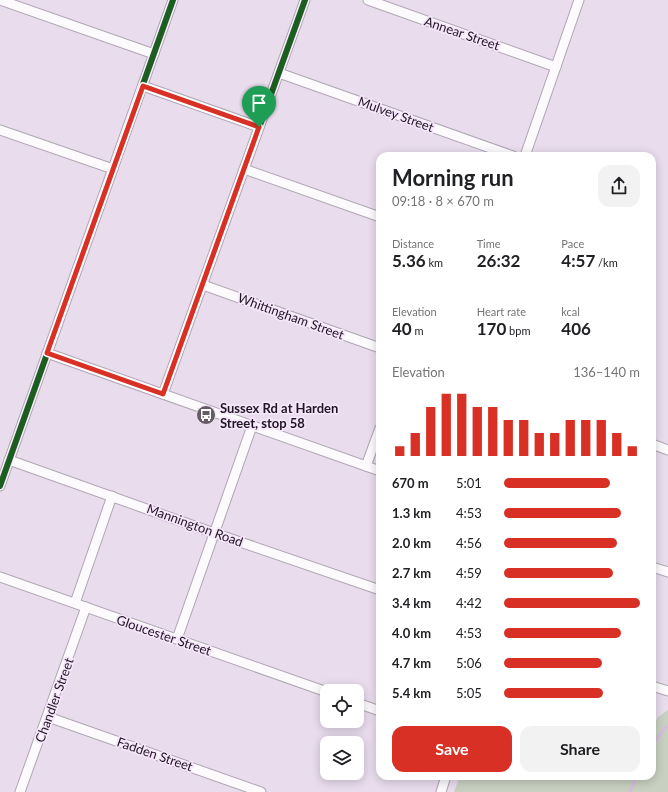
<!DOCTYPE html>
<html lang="en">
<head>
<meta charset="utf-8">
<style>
  :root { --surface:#fff; --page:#f2f2f2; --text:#202124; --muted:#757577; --accent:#d93025 }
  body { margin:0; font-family:Lato,sans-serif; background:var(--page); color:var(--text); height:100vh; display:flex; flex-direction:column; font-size:15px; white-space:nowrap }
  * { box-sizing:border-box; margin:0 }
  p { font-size:13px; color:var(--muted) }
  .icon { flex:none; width:22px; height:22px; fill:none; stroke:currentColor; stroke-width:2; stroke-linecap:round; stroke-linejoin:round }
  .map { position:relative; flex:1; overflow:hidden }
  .drawer { position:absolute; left:376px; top:152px; width:280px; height:628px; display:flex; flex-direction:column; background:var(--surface); border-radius:12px; box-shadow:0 2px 10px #0003 }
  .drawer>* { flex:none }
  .controls { position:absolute; left:320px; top:684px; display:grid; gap:8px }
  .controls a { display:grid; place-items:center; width:44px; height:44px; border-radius:8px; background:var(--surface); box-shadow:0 2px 10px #0003; font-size:20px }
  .pin { position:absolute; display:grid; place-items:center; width:34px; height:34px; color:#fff; margin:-41px -17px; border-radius:50% 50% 50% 0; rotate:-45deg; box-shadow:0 0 4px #0007 }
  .pin .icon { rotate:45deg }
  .round { display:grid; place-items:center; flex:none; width:42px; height:42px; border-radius:12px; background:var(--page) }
  .overview { display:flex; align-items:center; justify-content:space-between; height:68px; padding:0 16px }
  h1 { font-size:22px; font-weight:700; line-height:30px }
  .figures { display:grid; grid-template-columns:repeat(3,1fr); gap:6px; height:68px; padding:4px 16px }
  .figures div { display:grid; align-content:center }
  .figures b { font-size:17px; font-weight:700 }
  .figures small { font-size:11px; font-weight:400 }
  .figures p { font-size:11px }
  .chart { height:112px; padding:8px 16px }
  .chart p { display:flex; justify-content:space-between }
  .chart svg { width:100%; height:72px; margin-top:4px; stroke:var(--accent); stroke-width:6 }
  .action { display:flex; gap:8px; margin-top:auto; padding:8px 16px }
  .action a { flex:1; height:46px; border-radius:12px; background:var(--accent); color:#fff; font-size:16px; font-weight:700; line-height:46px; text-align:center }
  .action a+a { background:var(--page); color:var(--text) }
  ul { padding:0 16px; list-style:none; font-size:13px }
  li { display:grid; grid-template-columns:64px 48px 1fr; align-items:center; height:30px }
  li i { height:10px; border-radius:5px; background:var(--accent) }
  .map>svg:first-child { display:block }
</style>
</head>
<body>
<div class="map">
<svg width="668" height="792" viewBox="0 0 668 792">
  <rect width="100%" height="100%" fill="#e8dced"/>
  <polygon fill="#c8d0c2" points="668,710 668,792 454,792 460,776 652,776 652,728 658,717"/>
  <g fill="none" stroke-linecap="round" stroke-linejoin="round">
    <g stroke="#d8b9e2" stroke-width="2.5">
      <polyline points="652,746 665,728 668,726"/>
      <polyline points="630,792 637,776"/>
    </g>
    <defs>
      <g id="minor">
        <polyline points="0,0 154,54"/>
        <polyline points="368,0 556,67"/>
        <polyline points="279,73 513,156"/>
        <polyline points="143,86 259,127"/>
        <polyline points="0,130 113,169"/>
        <polyline points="525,156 579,0"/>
        <polyline points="244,169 380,217"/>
        <polyline points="203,285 380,348"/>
        <polyline points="47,353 380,471"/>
        <polyline points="163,394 305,0"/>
        <polyline points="652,444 668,450"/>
        <polyline points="9,460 214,533 380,590"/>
        <polyline points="366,466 380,428"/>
        <polyline points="0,486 173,0"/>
        <polyline points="652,567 668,572"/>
        <polyline points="0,577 327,692"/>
        <polyline points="75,603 112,496"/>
        <polyline points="177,639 252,426"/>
        <polyline points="652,686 668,691"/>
        <polyline points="357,703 380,711"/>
        <polyline points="48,717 261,792"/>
        <polyline points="20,792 86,607"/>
        <polyline points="441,792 446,776"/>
      </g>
    </defs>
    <use href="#minor" stroke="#afa6b3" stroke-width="11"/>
    <use href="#minor" stroke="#fcfafc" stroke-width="9"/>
    <defs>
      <g id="cycleway">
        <polyline points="163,394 305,0"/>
        <polyline points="0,486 173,0"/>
      </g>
    </defs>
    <use href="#cycleway" stroke="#f7e5fc" stroke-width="8"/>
    <use href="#cycleway" stroke="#1b5e20" stroke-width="6"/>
  </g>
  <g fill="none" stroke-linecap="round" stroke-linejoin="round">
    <defs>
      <polygon id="route" points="143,86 259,127 163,394 47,353"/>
    </defs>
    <use href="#route" stroke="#fff" stroke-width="8"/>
    <use href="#route" stroke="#d93025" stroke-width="5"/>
  </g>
  <defs>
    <symbol id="bus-disc" viewBox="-11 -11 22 22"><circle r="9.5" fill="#655c68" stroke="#f7e5fc"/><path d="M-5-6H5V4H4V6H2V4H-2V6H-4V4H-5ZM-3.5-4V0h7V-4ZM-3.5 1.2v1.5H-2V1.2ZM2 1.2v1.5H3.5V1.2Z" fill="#fff"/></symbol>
  </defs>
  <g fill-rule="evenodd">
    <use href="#bus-disc" x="195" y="404" width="22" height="22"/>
  </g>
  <g text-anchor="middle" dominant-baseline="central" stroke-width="3.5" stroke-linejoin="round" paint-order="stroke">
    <g font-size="13" fill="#1f1721" stroke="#f7e5fc">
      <text transform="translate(462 33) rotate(19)">Annear Street</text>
      <text transform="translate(396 114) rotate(20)">Mulvey Street</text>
      <text transform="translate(291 316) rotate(20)">Whittingham Street</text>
      <text transform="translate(195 525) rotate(20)">Mannington Road</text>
      <text transform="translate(164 635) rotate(19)">Gloucester Street</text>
      <text transform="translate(54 700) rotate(-70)">Chandler Street</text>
      <text transform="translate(155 754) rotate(19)">Fadden Street</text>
    </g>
    <g font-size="13" font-weight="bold" fill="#1f1721" stroke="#f7e5fc" text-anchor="start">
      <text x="220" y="408">Sussex Rd at Harden<tspan x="220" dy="15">Street, stop 58</tspan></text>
    </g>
  </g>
</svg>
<div class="controls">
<a><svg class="icon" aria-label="locate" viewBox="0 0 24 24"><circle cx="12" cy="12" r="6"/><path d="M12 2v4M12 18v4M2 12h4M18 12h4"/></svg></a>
<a><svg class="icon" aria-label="layers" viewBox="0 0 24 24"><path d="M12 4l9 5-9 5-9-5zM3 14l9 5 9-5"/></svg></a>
</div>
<div class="pin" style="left:259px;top:127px;background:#1e9e55"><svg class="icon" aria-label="arrive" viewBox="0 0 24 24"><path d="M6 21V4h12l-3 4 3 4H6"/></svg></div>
<section class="drawer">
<div class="overview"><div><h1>Morning run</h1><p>09:18 · 8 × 670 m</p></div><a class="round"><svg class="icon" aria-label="share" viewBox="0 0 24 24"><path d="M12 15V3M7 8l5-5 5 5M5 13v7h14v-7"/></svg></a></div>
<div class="figures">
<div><p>Distance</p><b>5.36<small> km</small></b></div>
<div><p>Time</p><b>26:32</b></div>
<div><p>Pace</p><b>4:57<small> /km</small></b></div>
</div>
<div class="figures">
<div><p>Elevation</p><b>40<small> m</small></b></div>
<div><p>Heart rate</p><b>170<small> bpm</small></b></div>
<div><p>kcal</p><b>406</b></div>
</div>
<div class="chart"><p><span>Elevation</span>136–140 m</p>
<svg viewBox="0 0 160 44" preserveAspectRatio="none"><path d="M5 44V38M15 44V30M25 44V14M35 44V6M45 44V6M55 44V14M65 44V14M75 44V22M85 44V22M95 44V30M105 44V30M115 44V22M125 44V22M135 44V22M145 44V30M155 44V38"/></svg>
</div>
<ul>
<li><b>670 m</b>5:01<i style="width:78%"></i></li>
<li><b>1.3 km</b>4:53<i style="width:86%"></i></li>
<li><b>2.0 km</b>4:56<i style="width:83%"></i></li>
<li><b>2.7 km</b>4:59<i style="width:80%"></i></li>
<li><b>3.4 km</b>4:42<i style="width:100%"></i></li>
<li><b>4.0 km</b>4:53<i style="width:86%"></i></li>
<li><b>4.7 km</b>5:06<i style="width:72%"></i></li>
<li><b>5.4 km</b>5:05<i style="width:73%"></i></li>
</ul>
<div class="action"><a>Save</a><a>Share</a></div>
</section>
</div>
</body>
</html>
